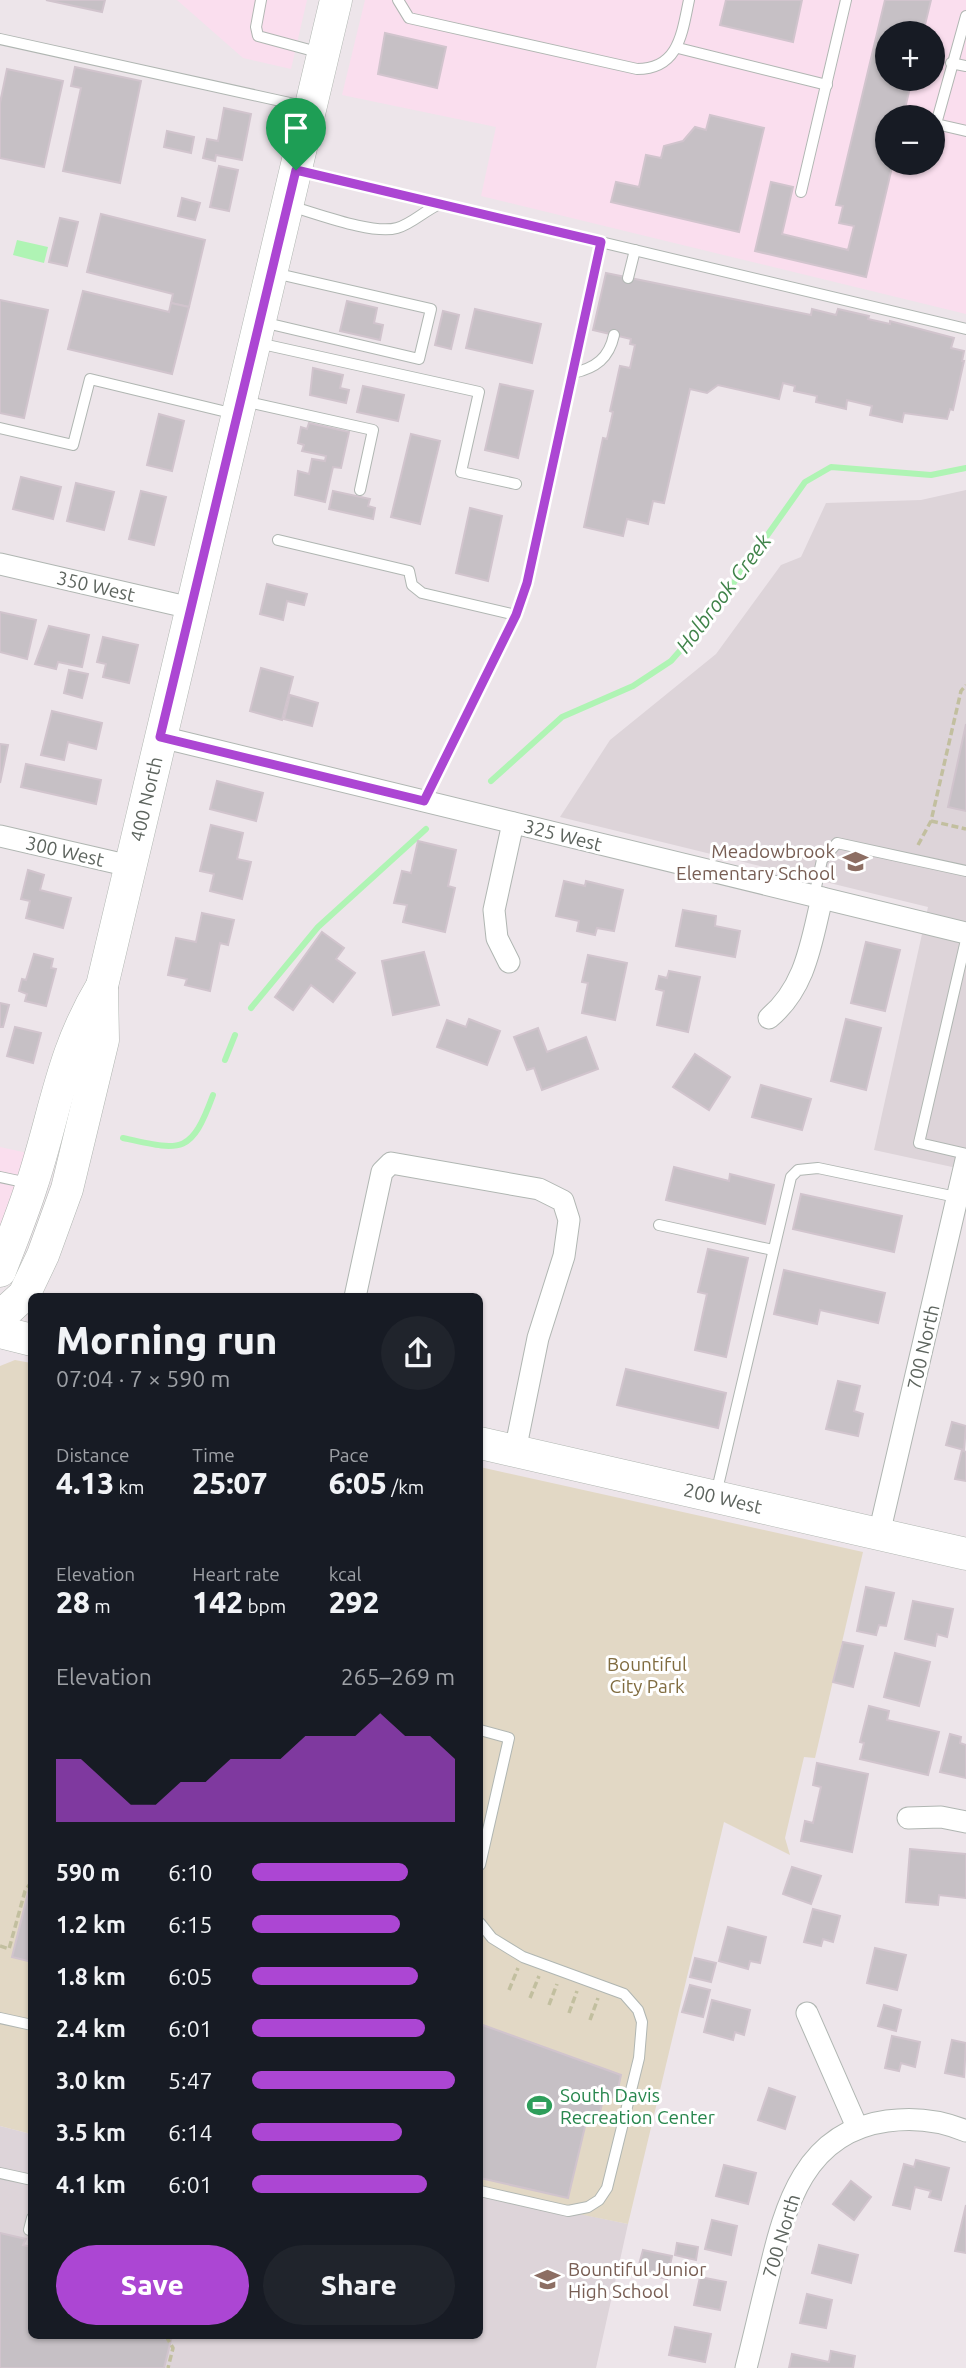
<!DOCTYPE html>
<html lang="en">
<head>
<meta charset="utf-8">
<style>
  :root { --surface:#171b24; --page:#20242c; --text:#f1f3f6; --muted:#9ea1a6; --accent:#ac46d3 }
  body { margin:0; font-family:Ubuntu,sans-serif; background:var(--page); color:var(--text); height:100vh; display:flex; flex-direction:column; font-size:26px; white-space:nowrap }
  * { box-sizing:border-box; margin:0 }
  p { font-size:23px; color:var(--muted) }
  .icon { flex:none; width:38px; height:38px; fill:none; stroke:currentColor; stroke-width:2; stroke-linecap:round; stroke-linejoin:round }
  .map { position:relative; flex:1; overflow:hidden }
  .drawer { position:absolute; left:28px; top:1293px; width:455px; height:1046px; display:flex; flex-direction:column; background:var(--surface); border-radius:10px; box-shadow:0 2px 5px #0004 }
  .drawer>* { flex:none }
  .controls { position:absolute; left:875px; top:21px; display:grid; gap:14px }
  .controls a { display:grid; place-items:center; width:70px; height:70px; border-radius:50%; background:var(--surface); box-shadow:0 2px 5px #0004; font-size:35px }
  .pin { position:absolute; display:grid; place-items:center; width:60px; height:60px; color:#fff; margin:-72px -30px; border-radius:50% 50% 50% 0; rotate:-45deg; box-shadow:0 0 7px #0007 }
  .pin .icon { rotate:45deg }
  .round { display:grid; place-items:center; flex:none; width:74px; height:74px; border-radius:37px; background:var(--page) }
  .summary { display:flex; align-items:center; justify-content:space-between; height:119px; padding:0 28px }
  h1 { font-size:38px; font-weight:800; line-height:52px }
  .stats { display:grid; grid-template-columns:repeat(3,1fr); gap:10px; height:119px; padding:7px 28px }
  .stats div { display:grid; align-content:center }
  .stats b { font-size:30px; font-weight:800 }
  .stats small { font-size:19px; font-weight:400 }
  .stats p { font-size:19px }
  .chart { height:196px; padding:14px 28px }
  .chart p { display:flex; justify-content:space-between }
  .chart svg { width:100%; height:126px; margin-top:7px; fill:var(--accent); opacity:.7 }
  .cta { display:flex; gap:14px; margin-top:auto; padding:14px 28px }
  .cta a { flex:1; height:80px; border-radius:42px; background:var(--accent); color:#fff; font-size:28px; font-weight:800; line-height:80px; text-align:center }
  .cta a+a { background:var(--page); color:var(--text) }
  ul { padding:0 28px; list-style:none; font-size:23px }
  li { display:grid; grid-template-columns:112px 84px 1fr; align-items:center; height:52px }
  li i { height:18px; border-radius:9px; background:var(--accent) }
  .map>svg:first-child { display:block }
</style>
</head>
<body>
<div class="map">
<svg width="966" height="2368" viewBox="0 0 966 2368">
  <rect width="100%" height="100%" fill="#ede5ea"/>
  <g fill="#fadeee" fill-rule="evenodd">
    <polygon points="177,0 307,0 291,69 243,58"/>
    <path d="M 365,0 L 966,0 L 966,314 L 481,196 L 496,127 L 342,95 ZM 887,33 L 933,33 L 933,79 L 887,79 ZM 887,117 L 933,117 L 933,163 L 887,163 Z"/>
    <polygon points="0,1147 32,1154 0,1236"/>
  </g>
  <g fill="#ddd4d9">
    <polygon points="966,490 966,1170 874,1150 928,907 560,817 610,740 716,654 781,565 801,557 826,503 921,500"/>
    <polygon points="0,2126 31,2134 32,2336 480,2336 480,2193 628,2224 596,2368 0,2368"/>
  </g>
  <g fill="#e2d8c5">
    <polygon points="15,1360 31,1363 31,2134 0,2126 0,1366"/>
    <polygon points="480,1467 863,1552 815,1758 804,1757 785,1838 790,1855 724,1822 628,2224 480,2194"/>
  </g>
  <polygon fill="#aff4b4" points="17,240 48,247 44,263 13,255"/>
  <g fill="none" stroke-linecap="round" stroke-linejoin="round">
    <g stroke="#aff4b4" stroke-width="6">
      <polyline points="491,781 562,717 633,686 671,661 708,619 805,482 831,467 931,475 966,468"/>
      <polyline points="251,1008 318,927 426,829"/>
      <polyline points="225,1060 235,1035"/>
      <path d="M 123,1138 C 182,1151 191,1155 213,1095"/>
    </g>
  </g>
  <g fill="#c6c0c5" stroke="#d1c4cd" stroke-width="2">
    <polygon points="46,0 105,0 102,12"/>
    <polygon points="726,0 802,0 793,42 720,25"/>
    <polygon points="885,0 931,0 923,33 887,33 887,79 912,79 903,117 887,117 887,163 893,163 866,277 755,251 771,182 793,187 782,234 848,250 854,226 839,223 843,206 836,205"/>
    <polygon points="385,33 446,47 437,88 378,74"/>
    <polygon points="75,67 141,81 120,183 63,171 81,88 71,86"/>
    <polygon points="7,69 63,81 44,167 0,158 0,103"/>
    <polygon points="224,108 251,114 242,160 216,155 215,161 203,158 207,139 218,141"/>
    <polygon points="710,115 764,128 739,232 611,202 616,182 639,187 646,155 661,158 664,146 683,141 695,127 706,130"/>
    <polygon points="167,131 194,137 191,153 164,147"/>
    <polygon points="219,166 238,170 229,211 210,207"/>
    <polygon points="182,198 200,203 195,220 178,216"/>
    <polygon points="101,214 205,240 189,307 171,303 173,294 87,272"/>
    <polygon points="60,218 78,222 67,266 49,262"/>
    <polygon points="606,273 811,315 812,309 836,315 838,309 869,316 868,319 890,324 890,321 954,338 951,348 964,351 962,361 964,361 953,410 950,409 947,419 904,413 902,422 870,415 872,406 847,400 846,409 816,402 817,396 794,391 795,386 783,383 779,399 718,385 707,393 690,389 664,503 653,501 648,524 627,519 623,536 584,527 603,438 607,439 613,412 610,411 620,366 630,368 635,345 630,344 631,339 593,330"/>
    <polygon points="83,291 169,312 171,303 189,307 172,374 68,349"/>
    <polygon points="0,300 48,310 24,418 0,413"/>
    <polygon points="347,301 377,308 374,323 383,325 380,340 340,331"/>
    <polygon points="475,309 541,324 532,363 466,348"/>
    <polygon points="443,311 459,315 451,349 435,345"/>
    <polygon points="313,368 343,375 340,388 349,390 346,403 310,395"/>
    <polygon points="500,384 533,391 518,458 485,450"/>
    <polygon points="363,386 404,395 398,421 357,412"/>
    <polygon points="159,414 184,421 172,471 147,465"/>
    <polygon points="309,423 349,432 341,468 333,467 325,502 295,495 298,471 309,474 312,459 325,461 326,456 302,451 304,445 298,443 301,427 307,429"/>
    <polygon points="411,434 440,441 420,524 391,517"/>
    <polygon points="21,477 61,487 53,519 13,509"/>
    <polygon points="76,483 114,492 104,530 67,521"/>
    <polygon points="141,491 166,497 154,545 129,539"/>
    <polygon points="333,491 370,499 368,506 375,508 373,519 329,509"/>
    <polygon points="470,508 502,516 488,581 456,573"/>
    <polygon points="267,584 307,594 304,605 287,601 283,620 260,614"/>
    <polygon points="0,612 36,620 27,659 0,652"/>
    <polygon points="49,626 89,635 82,667 58,662 56,669 35,664"/>
    <polygon points="103,637 138,645 129,683 103,677 106,664 97,662"/>
    <polygon points="261,668 293,677 282,720 250,711"/>
    <polygon points="69,670 88,674 82,698 64,693"/>
    <polygon points="290,695 318,703 312,726 284,719"/>
    <polygon points="52,711 102,723 96,749 68,742 64,760 41,755"/>
    <polygon points="966,724 966,811 948,807"/>
    <polygon points="0,744 8,745 0,783"/>
    <polygon points="26,764 101,780 96,804 21,787"/>
    <polygon points="217,781 263,793 256,821 210,809"/>
    <polygon points="211,825 243,833 237,859 251,862 242,899 210,891 214,874 200,871"/>
    <polygon points="418,841 456,850 448,886 455,888 445,932 403,922 407,905 394,903 402,871 411,873"/>
    <polygon points="28,870 44,875 40,890 71,898 63,928 26,918 30,901 21,899"/>
    <polygon points="564,881 585,886 586,881 623,890 614,931 597,928 595,935 577,931 579,921 556,916"/>
    <polygon points="683,910 716,916 715,926 740,931 735,957 676,946"/>
    <polygon points="202,913 234,920 228,945 220,943 210,991 185,985 187,979 168,975 176,938 196,942"/>
    <polygon points="322,932 344,948 336,959 355,973 333,1002 311,985 293,1010 275,997"/>
    <polygon points="866,942 900,950 885,1011 851,1003"/>
    <polygon points="424,952 439,1005 393,1015 382,961"/>
    <polygon points="34,954 53,959 51,968 56,969 46,1006 25,1001 27,994 19,991 22,979 26,980"/>
    <polygon points="588,955 627,963 615,1020 582,1013 588,983 582,982"/>
    <polygon points="669,971 700,977 688,1032 657,1025 664,991 656,989 659,976 667,978"/>
    <polygon points="0,1003 9,1005 3,1027 0,1027"/>
    <polygon points="469,1019 500,1031 487,1065 437,1047 447,1020 466,1027"/>
    <polygon points="846,1019 881,1028 866,1090 831,1081"/>
    <polygon points="15,1027 41,1033 33,1063 7,1056"/>
    <polygon points="538,1028 547,1052 586,1037 598,1069 542,1090 534,1068 527,1070 514,1037"/>
    <polygon points="695,1054 730,1077 709,1110 673,1087"/>
    <polygon points="761,1085 811,1099 802,1130 752,1117"/>
    <polygon points="674,1167 729,1181 730,1174 774,1185 765,1224 666,1200"/>
    <polygon points="801,1194 902,1216 894,1252 793,1229"/>
    <polygon points="708,1249 748,1258 726,1357 695,1350 707,1294 698,1292"/>
    <polygon points="784,1270 885,1293 878,1323 820,1310 817,1324 774,1314"/>
    <polygon points="626,1369 726,1393 718,1428 617,1405"/>
    <polygon points="838,1381 860,1386 854,1411 863,1414 858,1436 826,1429"/>
    <polygon points="952,1422 966,1426 964,1450 946,1445"/>
    <polygon points="962,1450 966,1452 966,1481 955,1479"/>
    <polygon points="866,1587 894,1593 886,1626 879,1625 876,1635 857,1631"/>
    <polygon points="913,1601 953,1609 947,1637 937,1634 935,1646 905,1639"/>
    <polygon points="843,1642 863,1646 853,1687 833,1682"/>
    <polygon points="895,1653 930,1662 919,1706 884,1697"/>
    <polygon points="869,1706 889,1711 887,1720 939,1732 928,1775 860,1759 864,1743 860,1742"/>
    <polygon points="950,1734 961,1737 960,1743 966,1745 966,1778 940,1772"/>
    <polygon points="817,1763 868,1774 852,1852 801,1841 805,1821 813,1823 821,1787 813,1785"/>
    <polygon points="910,1849 966,1854 966,1898 939,1895 938,1905 906,1902"/>
    <polygon points="792,1867 821,1876 811,1904 783,1894"/>
    <polygon points="29,1889 32,1889 32,1962 12,1957"/>
    <polygon points="813,1909 840,1916 833,1942 823,1939 821,1946 804,1942"/>
    <polygon points="728,1927 766,1937 760,1963 750,1961 748,1969 719,1961"/>
    <polygon points="875,1948 906,1955 897,1990 867,1983"/>
    <polygon points="695,1958 716,1963 711,1982 690,1977"/>
    <polygon points="690,1985 710,1990 703,2017 682,2012"/>
    <polygon points="712,2000 750,2010 744,2035 735,2032 733,2040 704,2032"/>
    <polygon points="884,2005 901,2010 896,2031 878,2026"/>
    <polygon points="480,2024 621,2075 616,2098 604,2095 599,2117 588,2114 568,2198 480,2178"/>
    <polygon points="892,2036 920,2042 915,2067 901,2063 899,2071 885,2068"/>
    <polygon points="952,2040 966,2043 964,2077 945,2073"/>
    <polygon points="769,2088 795,2097 785,2129 758,2120"/>
    <polygon points="916,2160 949,2168 941,2200 929,2197 931,2191 915,2187 910,2209 893,2205 904,2164 914,2167"/>
    <polygon points="724,2165 756,2173 748,2204 716,2196"/>
    <polygon points="851,2181 871,2197 854,2220 833,2204"/>
    <polygon points="966,2205 966,2253 955,2251"/>
    <polygon points="712,2220 737,2226 731,2255 705,2249"/>
    <polygon points="0,2233 26,2239 23,2245 32,2247 32,2336 154,2336 171,2340 164,2368 0,2368"/>
    <polygon points="677,2243 698,2247 696,2260 675,2255"/>
    <polygon points="819,2245 858,2255 851,2283 812,2273"/>
    <polygon points="643,2250 672,2256 667,2279 637,2272"/>
    <polygon points="700,2277 726,2282 720,2310 694,2305"/>
    <polygon points="807,2294 832,2300 826,2328 800,2323"/>
    <polygon points="675,2327 711,2334 705,2362 669,2355"/>
    <polygon points="831,2351 855,2356 853,2368 789,2368 792,2354 829,2362"/>
  </g>
  <g fill="none" stroke-linecap="round" stroke-linejoin="round">
    <defs>
      <g id="service">
        <polyline points="261,0 256,27 258,36 321,53"/>
        <path d="M 398,0 L 409,18 L 637,69 C 679,69 682,33 689,0"/>
        <polyline points="966,16 936,124 966,131"/>
        <polyline points="0,39 308,107"/>
        <polyline points="678,48 827,85"/>
        <polyline points="951,63 966,66"/>
        <polyline points="298,170 966,329"/>
        <polyline points="801,192 846,0"/>
        <path d="M 290,206 C 316,213 372,235 397,228 C 412,224 425,210 440,204"/>
        <polyline points="628,278 635,250"/>
        <polyline points="262,322 419,359 431,309 274,273"/>
        <polyline points="258,343 479,392 461,472 516,484"/>
        <path d="M 573,373 C 596,368 609,358 614,335"/>
        <polyline points="243,401 373,430 360,490"/>
        <polyline points="0,428 73,445 90,379 235,414"/>
        <polyline points="278,540 409,571 412,585 422,593 516,615"/>
        <polyline points="424,801 516,615 527,583 601,242"/>
        <polyline points="814,896 822,860 837,843 966,871"/>
        <polyline points="966,940 919,1143 966,1154"/>
        <polyline points="0,1177 28,1183"/>
        <polyline points="659,1225 773,1250"/>
        <polyline points="716,1494 791,1177 798,1170 818,1168 961,1198"/>
        <polyline points="480,1730 509,1738 480,1865"/>
        <polyline points="480,1923 492,1938 523,1957 624,1994 638,2010 642,2022 639,2058 607,2188 599,2200 588,2207 568,2211 480,2191"/>
        <polyline points="0,2018 32,2025"/>
        <polyline points="0,2173 32,2180"/>
        <polyline points="32,2218 29,2230 32,2230"/>
      </g>
      <g id="minor">
        <polyline points="0,564 191,608"/>
        <polyline points="161,737 966,933"/>
        <polyline points="0,836 130,866"/>
        <polyline points="509,962 497,938 494,910 513,823"/>
        <path d="M 769,1018 C 806,987 811,943 822,898"/>
        <polyline points="355,1297 382,1172 391,1163 539,1189 563,1201 569,1220 564,1256 538,1338 515,1451"/>
        <polyline points="879,1534 966,1160"/>
        <polyline points="908,1818 941,1817 966,1822"/>
        <polyline points="807,2013 857,2127"/>
        <path d="M 746,2368 C 754,2337 761,2305 769,2274 C 785,2205 805,2132 887,2121 C 915,2117 940,2120 966,2131"/>
      </g>
      <g id="secondary">
        <path d="M 0,1271 C 11,1242 23,1213 32,1184 C 56,1111 61,1054 102,986 L 336,0"/>
        <polyline points="0,1317 24,1295 43,1255 67,1189 103,1040 102,986"/>
        <polyline points="0,1332 32,1340"/>
        <polyline points="480,1443 966,1554"/>
      </g>
    </defs>
    <use href="#service" stroke="#b0b6b2" stroke-width="12"/>
    <use href="#minor" stroke="#b0b6b2" stroke-width="23"/>
    <use href="#secondary" stroke="#b0b6b1" stroke-width="33"/>
    <g stroke="#c2bf9f" stroke-width="3.5" stroke-dasharray="7 3.5" stroke-linecap="butt">
      <polyline points="931,821 966,829"/>
      <polyline points="918,845 931,821 961,691 966,685"/>
      <polyline points="0,1946 9,1949 25,1891 32,1881"/>
      <polyline points="509,1990 518,1968"/>
      <polyline points="530,1998 539,1976"/>
      <polyline points="549,2005 557,1984"/>
      <polyline points="569,2013 577,1991"/>
      <polyline points="590,2020 598,1998"/>
      <polyline points="166,2336 173,2348 168,2368"/>
    </g>
    <use href="#service" stroke="#fff" stroke-width="10"/>
    <use href="#minor" stroke="#fff" stroke-width="21"/>
    <use href="#secondary" stroke="#fff" stroke-width="32"/>
  </g>
  <g fill="none" stroke-linecap="round" stroke-linejoin="round">
    <defs>
      <polygon id="route" points="296,170 601,242 527,583 516,615 424,801 160,737"/>
    </defs>
    <use href="#route" stroke="#fff" stroke-width="14"/>
    <use href="#route" stroke="#ac46d3" stroke-width="9"/>
  </g>
  <defs>
    <symbol id="school-bare" viewBox="-9 -9 18 18"><path d="M0-5L7-2L0 1L-7-2ZM-4 1L0 2.5L4 1V4Q0 6-4 4Z" fill="#8d6e63" stroke="#fff" stroke-width="2.5" paint-order="stroke"/></symbol>
    <symbol id="stadium-bare" viewBox="-9 -9 18 18"><path d="M0-5a6.5 5 0 1 0 0 10a6.5 5 0 1 0 0-10ZM-3.5-1.8h7v3.6h-7Z" fill="#2e9e5b" stroke="#fff" stroke-width="2.5" paint-order="stroke"/></symbol>
  </defs>
  <g fill-rule="evenodd">
    <use href="#school-bare" x="838" y="844" width="35" height="35"/>
    <use href="#stadium-bare" x="522" y="2088" width="35" height="35"/>
    <use href="#school-bare" x="530" y="2262" width="35" height="35"/>
  </g>
  <g text-anchor="middle" dominant-baseline="central" stroke-width="6" stroke-linejoin="round" paint-order="stroke">
    <g font-size="19" fill="#5d645e" stroke="#fff">
      <text transform="translate(96 586) rotate(13)">350 West</text>
      <text transform="translate(146 799) rotate(-77)">400 North</text>
      <text transform="translate(563 835) rotate(14)">325 West</text>
      <text transform="translate(65 851) rotate(13)">300 West</text>
      <text transform="translate(923 1347) rotate(-77)">700 North</text>
      <text transform="translate(723 1498) rotate(13)">200 West</text>
      <text transform="translate(781 2236) rotate(-73)">700 North</text>
    </g>
    <g font-size="19" fill="#785e54" stroke="#fff" text-anchor="end">
      <text x="835" y="851">Meadowbrook<tspan x="835" dy="22">Elementary School</tspan></text>
      <text x="568" y="2269" text-anchor="start">Bountiful Junior<tspan x="568" dy="22">High School</tspan></text>
    </g>
    <g font-size="19" fill="#806c40" stroke="#fff">
      <text x="647" y="1664">Bountiful<tspan x="647" dy="22">City Park</tspan></text>
    </g>
    <g font-size="19" fill="#27864d" stroke="#fff" text-anchor="start">
      <text x="560" y="2095">South Davis<tspan x="560" dy="22">Recreation Center</tspan></text>
    </g>
    <g font-size="21" font-style="italic" fill="#40834a" stroke="#fff">
      <text transform="translate(723 593) rotate(-53)">Holbrook Creek</text>
    </g>
  </g>
</svg>
<div class="controls">
<a>+</a>
<a>−</a>
</div>
<div class="pin" style="left:296px;top:170px;background:#1e9e55"><svg class="icon" aria-label="arrive" viewBox="0 0 24 24"><path d="M6 21V4h12l-3 4 3 4H6"/></svg></div>
<section class="drawer">
<div class="summary"><div><h1>Morning run</h1><p>07:04 · 7 × 590 m</p></div><a class="round"><svg class="icon" aria-label="share" viewBox="0 0 24 24"><path d="M12 15V3M7 8l5-5 5 5M5 13v7h14v-7"/></svg></a></div>
<div class="stats">
<div><p>Distance</p><b>4.13<small> km</small></b></div>
<div><p>Time</p><b>25:07</b></div>
<div><p>Pace</p><b>6:05<small> /km</small></b></div>
</div>
<div class="stats">
<div><p>Elevation</p><b>28<small> m</small></b></div>
<div><p>Heart rate</p><b>142<small> bpm</small></b></div>
<div><p>kcal</p><b>292</b></div>
</div>
<div class="chart"><p><span>Elevation</span>265–269 m</p>
<svg viewBox="0 0 160 44" preserveAspectRatio="none"><path d="M0 44V22L10 22L20 30L30 38L40 38L50 30L60 30L70 22L80 22L90 22L100 14L110 14L120 14L130 6L140 14L150 14L160 22V44z"/></svg>
</div>
<ul>
<li><b>590 m</b>6:10<i style="width:77%"></i></li>
<li><b>1.2 km</b>6:15<i style="width:73%"></i></li>
<li><b>1.8 km</b>6:05<i style="width:82%"></i></li>
<li><b>2.4 km</b>6:01<i style="width:85%"></i></li>
<li><b>3.0 km</b>5:47<i style="width:100%"></i></li>
<li><b>3.5 km</b>6:14<i style="width:74%"></i></li>
<li><b>4.1 km</b>6:01<i style="width:86%"></i></li>
</ul>
<div class="cta"><a>Save</a><a>Share</a></div>
</section>
</div>
</body>
</html>
